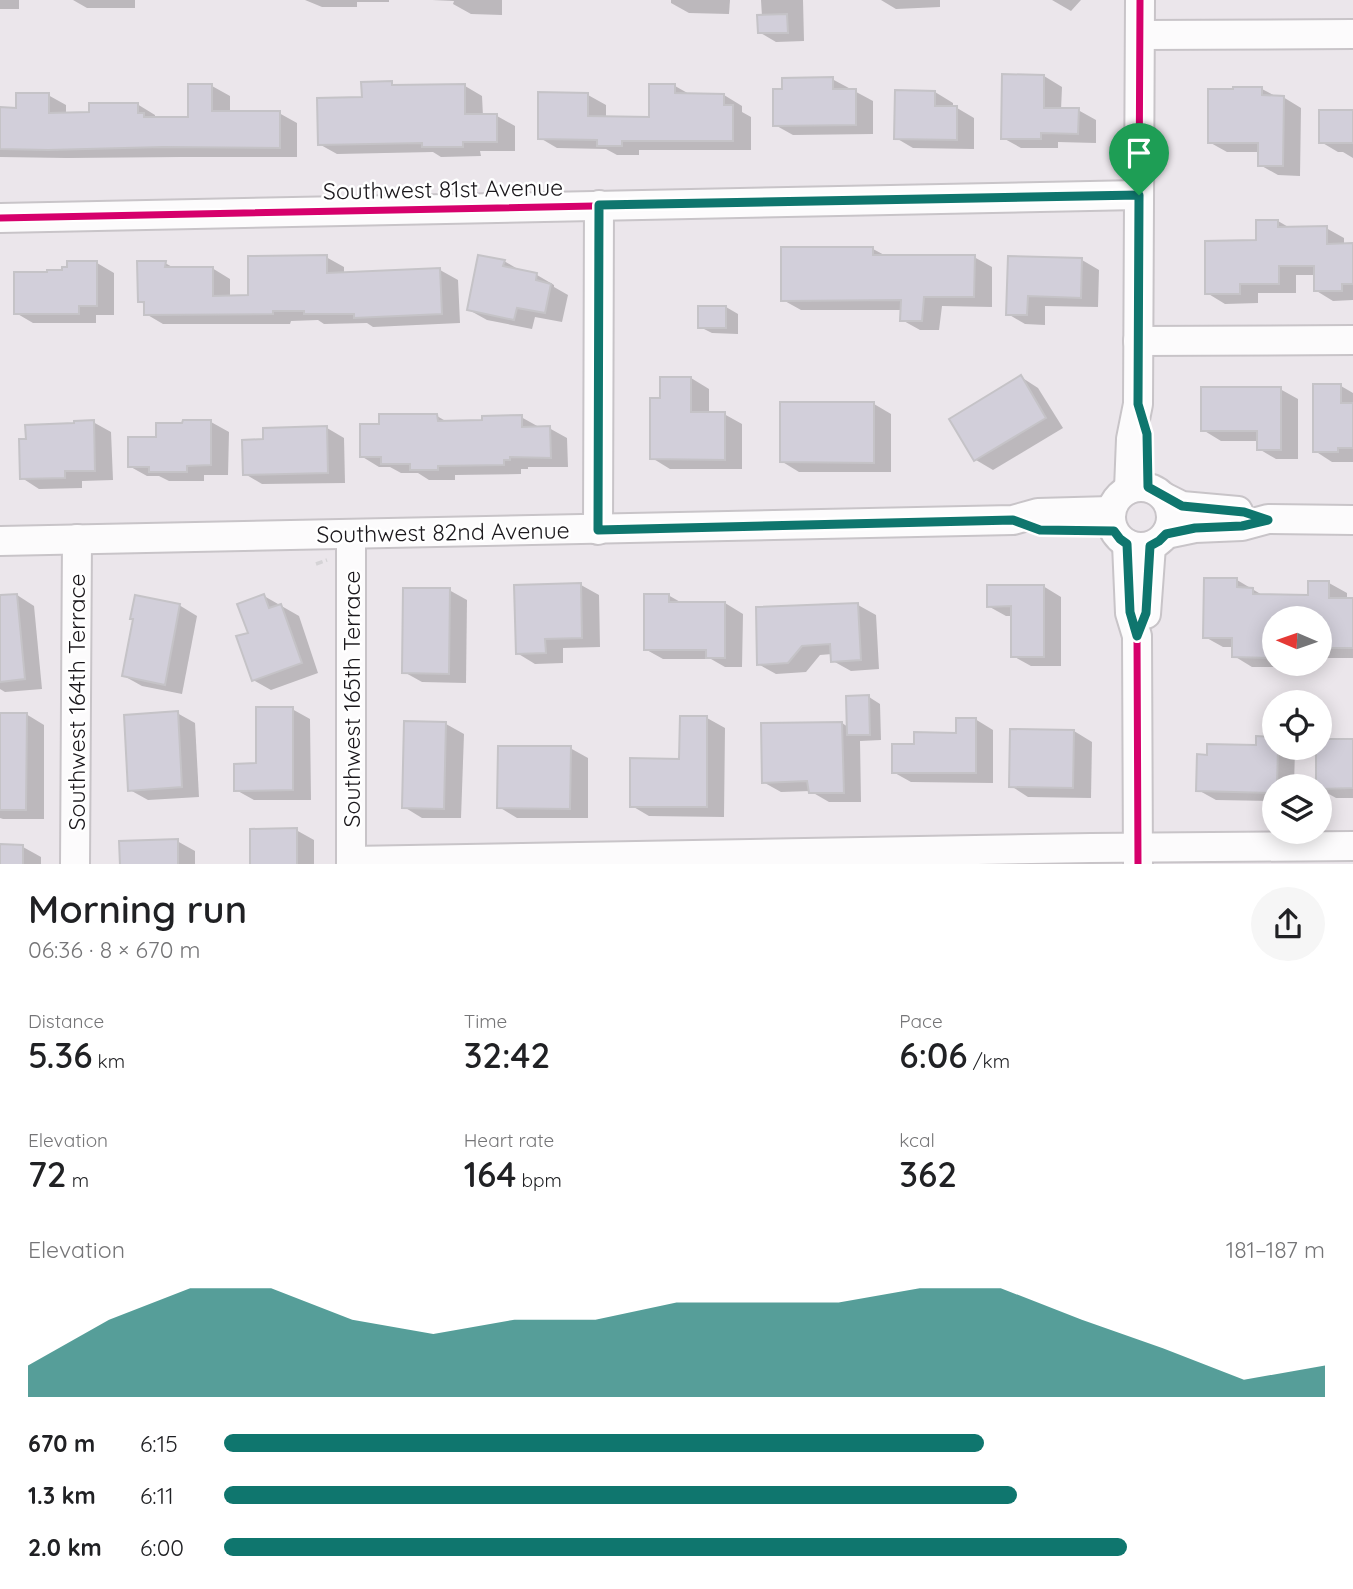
<!DOCTYPE html>
<html lang="en">
<head>
<meta charset="utf-8">
<style>
  :root { --surface:#fff; --page:#f6f6f6; --text:#202124; --muted:#757577; --accent:#0f766e }
  body { margin:0; font-family:Quicksand,sans-serif; background:var(--page); color:var(--text); height:100vh; display:flex; flex-direction:column; font-size:26px; white-space:nowrap }
  * { box-sizing:border-box; margin:0 }
  p { font-size:23px; color:var(--muted) }
  .icon { flex:none; width:38px; height:38px; fill:none; stroke:currentColor; stroke-width:2; stroke-linecap:round; stroke-linejoin:round }
  .map { position:relative; height:864px; overflow:hidden }
  .drawer { display:flex; flex-direction:column; background:var(--surface); flex:1 }
  .drawer>* { flex:none }
  .needle { width:46px; rotate:272deg }
  .fabs { position:absolute; left:1262px; top:606px; display:grid; gap:14px }
  .fabs a { display:grid; place-items:center; width:70px; height:70px; border-radius:50%; background:var(--surface); box-shadow:0 4px 18px #0003; font-size:35px }
  .pin { position:absolute; display:grid; place-items:center; width:60px; height:60px; color:#fff; margin:-72px -30px; border-radius:50% 50% 50% 0; rotate:-45deg; box-shadow:0 0 7px #0007 }
  .pin .icon { rotate:45deg }
  .round { display:grid; place-items:center; flex:none; width:74px; height:74px; border-radius:37px; background:var(--page) }
  .headline { display:flex; align-items:center; justify-content:space-between; height:119px; padding:0 28px }
  h1 { font-size:38px; font-weight:600; line-height:52px }
  .metrics { display:grid; grid-template-columns:repeat(3,1fr); gap:10px; height:119px; padding:7px 28px }
  .metrics div { display:grid; align-content:center }
  .metrics b { font-size:35px; font-weight:600 }
  .metrics small { font-size:19px; font-weight:400 }
  .metrics p { font-size:19px }
  .chart { height:196px; padding:14px 28px }
  .chart p { display:flex; justify-content:space-between }
  .chart svg { width:100%; height:126px; margin-top:7px; fill:var(--accent); opacity:.7 }
  ul { padding:0 28px; list-style:none; font-size:23px }
  li { display:grid; grid-template-columns:112px 84px 1fr; align-items:center; height:52px }
  li i { height:18px; border-radius:9px; background:var(--accent) }
  .map>svg:first-child { display:block }
</style>
</head>
<body>
<div class="map">
<svg width="1353" height="865" viewBox="0 0 1353 865">
  <rect width="100%" height="100%" fill="#ebe6eb"/>
  <g fill="#0003">
    <rect x="0" y="0" width="19" height="9"/>
    <polygon points="73,0 135,0 135,8 87,8"/>
    <polygon points="305,0 389,0 389,2 357,2 357,7 322,7"/>
    <polygon points="432,0 502,0 502,15 471,14 453,4 454,1"/>
    <polygon points="671,0 730,0 729,14 689,13 671,3"/>
    <polygon points="761,0 803,0 804,41 776,42 759,32 762,17"/>
    <polygon points="881,0 940,0 940,7 896,9"/>
    <polygon points="1052,0 1081,0 1071,11"/>
    <polygon points="1044,76 1062,87 1061,110 1078,110 1096,120 1096,143 1058,142 1058,148 1021,148 1003,138"/>
    <polygon points="832,79 873,101 873,134 793,135 775,125"/>
    <polygon points="391,83 398,87 465,86 482,96 483,116 497,116 515,126 515,151 480,151 481,156 441,157 433,152 337,154 319,144 363,98"/>
    <polygon points="212,86 230,96 230,113 279,113 297,123 297,157 182,157 67,158 0,157 0,109 18,109 48,95 66,105 66,115 91,114 137,104 155,115 155,119 190,119"/>
    <polygon points="675,86 691,95 724,95 742,106 742,112 751,117 751,150 639,150 639,155 617,155 606,149 557,148 540,138 588,95 606,105 606,118 651,119"/>
    <polygon points="1262,89 1277,97 1283,97 1301,108 1300,176 1278,175 1260,165 1260,152 1227,152 1209,142"/>
    <polygon points="896,92 935,92 953,103 953,108 957,108 974,118 974,149 913,148 896,138"/>
    <polygon points="1353,112 1353,158 1343,152 1338,152 1321,142"/>
    <polygon points="1278,221 1290,228 1326,228 1344,238 1344,245 1353,245 1353,300 1333,301 1315,290 1315,275 1296,275 1296,293 1258,293 1258,303 1225,304 1207,293"/>
    <polygon points="873,249 888,257 974,257 992,267 992,307 942,306 939,330 920,330 902,320 903,310 801,310 783,300"/>
    <polygon points="326,257 344,267 344,274 440,270 458,280 460,323 373,327 367,323 324,324 318,320 291,321 290,324 163,324 146,314 145,305 140,301 165,263 176,269 212,268 230,279 230,297 250,297"/>
    <polygon points="1010,258 1082,260 1099,270 1098,307 1045,306 1045,325 1025,324 1008,314"/>
    <polygon points="504,261 521,271 537,275 554,285 554,287 568,295 562,322 535,317 532,329 487,320 469,310"/>
    <polygon points="97,263 114,273 114,315 96,315 96,323 33,323 16,313 69,269"/>
    <polygon points="726,307 738,314 738,334 712,333 700,327 700,308"/>
    <polygon points="1021,377 1038,388 1063,428 993,470 976,460"/>
    <polygon points="691,378 709,389 709,414 724,414 742,424 742,469 670,469 652,458 662,400"/>
    <polygon points="1341,386 1353,393 1353,462 1332,462 1315,451"/>
    <polygon points="1280,389 1298,399 1298,459 1276,459 1259,449 1259,441 1221,441 1203,430"/>
    <polygon points="874,404 891,414 891,472 799,472 781,461"/>
    <polygon points="437,416 449,423 484,422 521,417 539,427 549,428 567,438 568,467 528,467 528,469 521,469 521,474 455,475 455,480 429,480 418,473 401,473 390,467 379,467 361,456 380,426"/>
    <polygon points="93,422 111,432 113,480 82,481 82,488 39,489 22,478"/>
    <polygon points="211,422 229,432 228,475 204,475 204,481 169,481 159,476 147,476 129,466 158,439"/>
    <polygon points="327,428 344,438 345,483 262,484 245,474 265,441"/>
    <polygon points="1237,580 1264,596 1309,596 1329,583 1347,593 1347,600 1353,600 1353,658 1320,658 1320,618 1274,618 1274,663 1297,663 1297,667 1252,667 1234,656 1234,647 1223,647 1205,637"/>
    <polygon points="581,585 599,595 600,647 563,648 563,663 535,664 517,653"/>
    <polygon points="1043,586 1061,597 1061,666 1031,666 1013,656 1013,616 1006,616 988,606"/>
    <polygon points="449,590 467,600 466,683 422,682 404,672"/>
    <polygon points="17,595 34,606 42,689 5,692 0,689 0,597"/>
    <polygon points="668,595 682,603 725,603 743,614 742,667 725,667 711,659 663,659 645,649"/>
    <polygon points="264,596 299,616 318,673 271,690 253,680 250,634"/>
    <polygon points="179,605 197,616 182,694 142,686 124,676"/>
    <polygon points="858,605 876,615 879,669 851,671 833,661 832,654 820,655 806,672 776,674 758,664"/>
    <polygon points="869,697 880,704 881,740 860,741 861,802 829,802 810,791 781,792 763,782 842,723 848,727"/>
    <polygon points="292,709 310,719 311,800 254,800 236,790 258,765"/>
    <polygon points="177,713 195,723 199,797 148,800 130,790"/>
    <polygon points="0,714 26,714 44,725 44,819 3,819 0,818"/>
    <polygon points="707,718 725,728 724,817 649,816 632,806 681,760"/>
    <polygon points="975,719 993,730 993,783 911,782 893,772 916,745 958,734"/>
    <polygon points="446,724 464,734 461,818 422,818 404,807"/>
    <polygon points="1074,731 1092,742 1091,798 1028,797 1011,786"/>
    <polygon points="1274,738 1274,747 1293,747 1295,749 1294,786 1274,786 1274,801 1216,800 1198,790 1208,757 1258,747"/>
    <polygon points="1320,741 1353,741 1353,798 1336,798 1320,789"/>
    <polygon points="570,748 588,758 588,818 517,818 499,807"/>
    <polygon points="296,830 314,840 314,865 252,865"/>
    <polygon points="177,841 195,851 195,865 122,865"/>
    <polygon points="0,846 23,847 41,857 41,865 0,865"/>
  </g>
  <g fill="#d2cfda" stroke="#c5c3c7" stroke-width="2">
    <polygon points="787,14 788,33 758,33 757,15"/>
    <polygon points="1002,74 1044,75 1044,108 1079,108 1078,134 1041,133 1041,139 1001,139"/>
    <polygon points="833,77 833,89 856,89 856,125 773,126 773,89 782,89 782,78"/>
    <polygon points="392,81 392,85 465,84 465,114 497,114 497,142 463,142 463,147 422,147 422,143 318,145 317,98 362,97 361,82"/>
    <polygon points="188,84 212,84 212,111 280,111 280,148 163,147 48,150 0,149 0,107 16,108 16,93 49,93 49,113 89,112 89,103 138,103 138,113 144,113 144,117 188,117"/>
    <polygon points="649,84 675,84 675,93 724,94 724,105 733,105 733,141 622,141 622,146 597,146 597,140 538,139 538,92 588,93 588,116 649,117"/>
    <polygon points="1233,87 1262,87 1262,95 1284,96 1283,166 1258,166 1258,143 1208,143 1208,89 1233,89"/>
    <polygon points="895,90 935,91 935,106 957,106 957,140 894,139"/>
    <rect x="1319" y="110" width="34" height="33"/>
    <polygon points="1256,220 1278,220 1278,227 1327,226 1327,244 1353,243 1353,284 1342,284 1342,291 1314,291 1314,266 1279,266 1279,284 1240,284 1240,294 1205,294 1205,241 1256,240"/>
    <polygon points="781,247 873,247 873,255 975,255 974,297 924,297 922,321 900,321 901,300 781,301"/>
    <polygon points="327,255 327,273 440,268 442,314 354,318 354,314 304,314 304,311 273,311 273,314 144,315 144,302 138,302 137,261 166,261 165,267 213,267 213,296 248,295 248,256"/>
    <polygon points="478,255 505,260 503,266 537,273 536,280 551,284 545,313 517,308 514,320 467,310"/>
    <polygon points="1008,256 1082,258 1081,298 1028,296 1027,315 1006,315"/>
    <polygon points="67,261 97,261 97,306 79,306 79,314 14,314 14,272 47,272 47,270 62,270 62,267 67,267"/>
    <rect x="698" y="306" width="28" height="22"/>
    <polygon points="1021,375 1046,418 974,461 949,419"/>
    <polygon points="660,377 691,377 691,412 725,412 725,460 650,459 650,398 660,398"/>
    <polygon points="1313,384 1341,384 1341,403 1353,403 1353,448 1338,448 1338,452 1313,452"/>
    <polygon points="1201,387 1281,387 1281,450 1257,450 1257,431 1201,431"/>
    <polygon points="780,402 874,402 874,463 780,462"/>
    <polygon points="379,414 437,414 438,421 482,420 482,416 522,415 522,427 550,426 551,458 510,457 510,460 504,460 504,465 438,466 438,470 410,470 410,464 381,464 381,457 360,457 360,424 379,424"/>
    <polygon points="94,420 95,471 65,471 65,478 20,479 19,439 26,439 25,425 74,423 74,421"/>
    <polygon points="183,420 211,420 211,465 187,466 187,472 149,472 149,467 128,467 128,437 156,437 156,423 182,423"/>
    <polygon points="327,426 328,473 243,475 242,440 263,439 263,428"/>
    <polygon points="1204,578 1237,578 1237,587 1253,588 1253,594 1308,595 1308,581 1329,581 1329,598 1353,598 1353,648 1320,648 1320,618 1274,618 1274,658 1232,657 1232,638 1203,638"/>
    <polygon points="581,583 582,638 545,639 546,653 516,654 514,585"/>
    <polygon points="987,585 1044,585 1044,657 1011,657 1011,606 987,607"/>
    <polygon points="403,588 450,588 449,674 402,673"/>
    <polygon points="17,594 25,679 0,682 0,595"/>
    <polygon points="264,594 269,608 281,604 302,663 252,681 236,636 248,633 237,604"/>
    <polygon points="644,594 669,594 669,602 725,602 725,658 706,658 706,650 644,650"/>
    <polygon points="135,595 180,604 165,685 122,676 133,619 130,619"/>
    <polygon points="858,603 861,660 831,662 830,644 802,646 788,663 757,665 756,607"/>
    <polygon points="869,695 870,735 847,735 846,696"/>
    <polygon points="256,707 293,707 293,790 234,791 234,764 256,763"/>
    <polygon points="178,711 182,787 128,791 124,715"/>
    <polygon points="0,713 27,713 26,810 0,810"/>
    <polygon points="680,716 707,716 707,807 630,807 630,758 679,759"/>
    <polygon points="956,718 976,718 976,773 892,773 892,744 914,744 914,732 956,733"/>
    <polygon points="404,721 446,722 444,809 402,808"/>
    <polygon points="842,722 844,793 809,793 807,781 762,783 761,723"/>
    <polygon points="1010,729 1074,730 1073,788 1009,787"/>
    <polygon points="1256,736 1274,737 1274,747 1278,747 1277,786 1274,786 1274,793 1196,791 1197,754 1207,755 1207,744 1256,745"/>
    <polygon points="1320,739 1353,739 1353,788 1320,789 1320,786 1316,786 1316,747 1320,747"/>
    <polygon points="498,746 571,746 570,809 497,808"/>
    <polygon points="297,828 297,865 250,865 250,829"/>
    <polygon points="178,839 178,865 120,865 119,841"/>
    <polygon points="0,844 23,845 23,865 0,865"/>
  </g>
  <g fill="none" stroke-linecap="round" stroke-linejoin="round">
    <defs>
      <g id="minor">
        <polyline points="1140,35 1353,34"/>
        <polyline points="0,218 1139,195"/>
        <polyline points="1138,341 1353,340"/>
        <circle cx="1141" cy="517" r="30"/>
        <polyline points="1129,489 1131,439 1138,404 1140,0"/>
        <polyline points="1164,497 1182,506 1238,511"/>
        <polyline points="598,530 599,205"/>
        <polyline points="1166,534 1195,528 1242,526 1268,519 1353,520"/>
        <polyline points="0,541 1013,520 1038,513 1111,511"/>
        <polyline points="1127,544 1130,613 1137,636 1138,865"/>
        <polyline points="1146,614 1151,546"/>
        <polyline points="351,861 1091,848 1353,846"/>
        <polyline points="75,865 77,539"/>
        <polyline points="351,865 351,534"/>
      </g>
    </defs>
    <use href="#minor" stroke="#c8c4c8" stroke-width="32"/>
    <polyline stroke="#d5d3d6" stroke-width="3.5" stroke-dasharray="7 3.5" stroke-linecap="butt" points="316,564 327,560"/>
    <use href="#minor" stroke="#fcfbfc" stroke-width="28"/>
    <defs>
      <g id="cycleway">
        <polyline points="0,218 1139,195"/>
        <polyline points="1138,404 1140,0"/>
        <polyline points="1137,636 1138,865"/>
      </g>
    </defs>
    <use href="#cycleway" stroke="#fff" stroke-width="11"/>
    <use href="#cycleway" stroke="#d6006c" stroke-width="7"/>
  </g>
  <g fill="none" stroke-linecap="round" stroke-linejoin="round">
    <defs>
      <polygon id="route" points="1139,195 1138,404 1147,434 1148,487 1182,506 1244,512 1268,520 1242,526 1195,528 1166,534 1159,541 1150,546 1146,613 1137,636 1130,612 1127,544 1120,539 1114,531 1040,530 1013,520 598,530 599,205"/>
    </defs>
    <use href="#route" stroke="#fff" stroke-width="14"/>
    <use href="#route" stroke="#0f766e" stroke-width="9"/>
  </g>
  <g text-anchor="middle" dominant-baseline="central" stroke-width="5" stroke-linejoin="round" paint-order="stroke">
    <g font-size="23" fill="#1b181c" stroke="#fff">
      <text transform="translate(443 189) rotate(-1)">Southwest 81st Avenue</text>
      <text transform="translate(443 532) rotate(-1)">Southwest 82nd Avenue</text>
      <text transform="translate(351 699) rotate(-90)">Southwest 165th Terrace</text>
      <text transform="translate(76 702) rotate(-90)">Southwest 164th Terrace</text>
    </g>
  </g>
</svg>
<div class="fabs">
<a><svg class="needle" viewBox="-14 -14 28 28"><path d="M0-13l5 13h-10z" fill="#e53935"/><path d="M0 13l5-13h-10z" fill="#757577"/></svg></a>
<a><svg class="icon" aria-label="locate" viewBox="0 0 24 24"><circle cx="12" cy="12" r="6"/><path d="M12 2v4M12 18v4M2 12h4M18 12h4"/></svg></a>
<a><svg class="icon" aria-label="layers" viewBox="0 0 24 24"><path d="M12 4l9 5-9 5-9-5zM3 14l9 5 9-5"/></svg></a>
</div>
<div class="pin" style="left:1139px;top:195px;background:#1e9e55"><svg class="icon" aria-label="arrive" viewBox="0 0 24 24"><path d="M6 21V4h12l-3 4 3 4H6"/></svg></div>
</div>
<section class="drawer">
<div class="headline"><div><h1>Morning run</h1><p>06:36 · 8 × 670 m</p></div><a class="round"><svg class="icon" aria-label="share" viewBox="0 0 24 24"><path d="M12 15V3M7 8l5-5 5 5M5 13v7h14v-7"/></svg></a></div>
<div class="metrics">
<div><p>Distance</p><b>5.36<small> km</small></b></div>
<div><p>Time</p><b>32:42</b></div>
<div><p>Pace</p><b>6:06<small> /km</small></b></div>
</div>
<div class="metrics">
<div><p>Elevation</p><b>72<small> m</small></b></div>
<div><p>Heart rate</p><b>164<small> bpm</small></b></div>
<div><p>kcal</p><b>362</b></div>
</div>
<div class="chart"><p><span>Elevation</span>181–187 m</p>
<svg viewBox="0 0 160 44" preserveAspectRatio="none"><path d="M0 44V33L10 17L20 6L30 6L40 17L50 22L60 17L70 17L80 11L90 11L100 11L110 6L120 6L130 17L140 27L150 38L160 33V44z"/></svg>
</div>
<ul>
<li><b>670 m</b>6:15<i style="width:69%"></i></li>
<li><b>1.3 km</b>6:11<i style="width:72%"></i></li>
<li><b>2.0 km</b>6:00<i style="width:82%"></i></li>
</ul>
</section>
</body>
</html>
